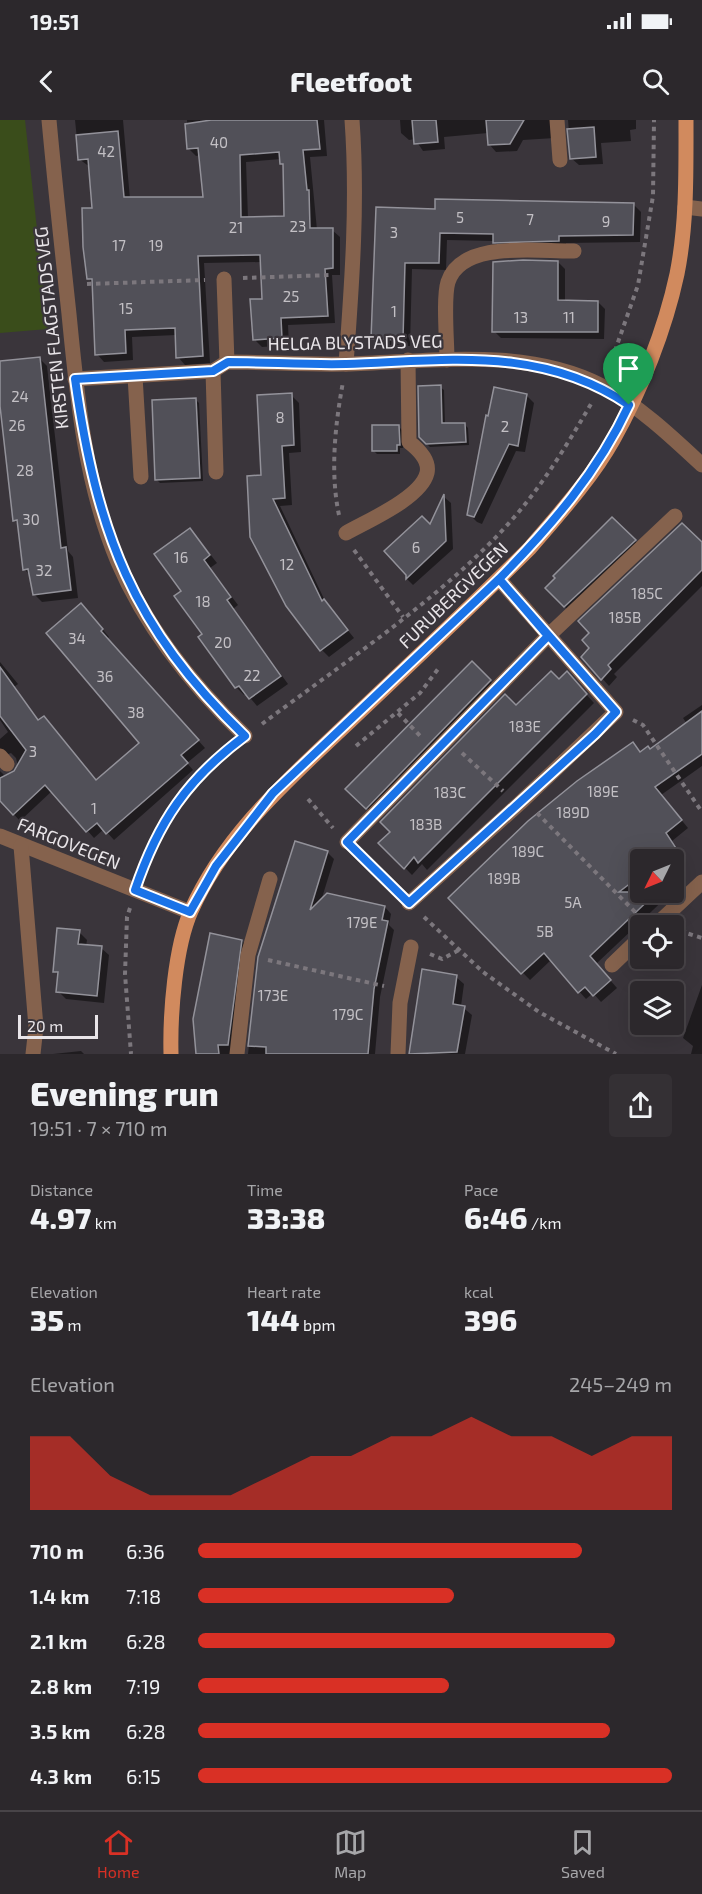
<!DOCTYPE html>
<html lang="en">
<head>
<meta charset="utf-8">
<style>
  :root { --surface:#2c282c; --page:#343034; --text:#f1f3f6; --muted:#a6a6a9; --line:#484448; --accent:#d93025 }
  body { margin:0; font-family:"Exo 2",sans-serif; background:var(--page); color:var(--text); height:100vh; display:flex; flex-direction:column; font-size:22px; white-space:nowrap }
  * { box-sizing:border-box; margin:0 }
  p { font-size:20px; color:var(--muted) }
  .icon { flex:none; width:33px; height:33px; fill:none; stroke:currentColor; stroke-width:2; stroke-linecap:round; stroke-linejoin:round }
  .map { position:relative; height:934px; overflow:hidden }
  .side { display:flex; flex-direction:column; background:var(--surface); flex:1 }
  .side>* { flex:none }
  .needle { width:39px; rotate:227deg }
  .tools { position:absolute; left:630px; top:729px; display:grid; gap:12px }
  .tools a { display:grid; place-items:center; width:54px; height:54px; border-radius:6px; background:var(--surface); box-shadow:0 6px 24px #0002,0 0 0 2px var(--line); font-size:30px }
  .scale { position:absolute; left:18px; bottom:15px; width:80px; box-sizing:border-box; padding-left:6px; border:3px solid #e9e5e9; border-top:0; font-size:16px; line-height:21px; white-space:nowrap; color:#e9e5e9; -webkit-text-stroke:4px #3a353b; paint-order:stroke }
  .pin { position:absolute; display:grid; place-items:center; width:51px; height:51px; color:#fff; margin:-62px -26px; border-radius:50% 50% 50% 0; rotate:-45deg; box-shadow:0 0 6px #0007 }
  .pin .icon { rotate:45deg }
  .round { display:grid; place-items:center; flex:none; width:63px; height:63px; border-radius:6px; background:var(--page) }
  .overview { display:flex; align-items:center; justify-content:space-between; height:102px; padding:0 30px }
  h1 { font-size:33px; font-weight:800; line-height:45px }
  .figures { display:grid; grid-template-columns:repeat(3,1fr); gap:9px; height:102px; padding:6px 30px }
  .figures div { display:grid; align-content:center }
  .figures b { font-size:30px; font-weight:800 }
  .figures small { font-size:16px; font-weight:400 }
  .figures p { font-size:16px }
  .chart { height:168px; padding:12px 30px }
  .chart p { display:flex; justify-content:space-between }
  .chart svg { width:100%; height:108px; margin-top:6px; fill:var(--accent); opacity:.7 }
  ul { padding:0 30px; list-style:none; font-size:20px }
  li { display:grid; grid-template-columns:96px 72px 1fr; align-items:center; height:45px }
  li i { height:15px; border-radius:8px; background:var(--accent) }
  .status { display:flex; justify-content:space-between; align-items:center; height:42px; padding:0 30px; background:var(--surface); direction:ltr }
  .status svg { height:16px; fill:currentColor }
  header { display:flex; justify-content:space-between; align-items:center; height:78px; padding:0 30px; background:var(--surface); font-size:27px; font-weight:800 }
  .menu { display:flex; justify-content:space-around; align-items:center; height:84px; border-top:2px solid var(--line); background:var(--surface); font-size:16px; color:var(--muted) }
  .menu a { display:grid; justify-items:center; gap:3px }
  .menu .active { color:var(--accent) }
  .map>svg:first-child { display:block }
</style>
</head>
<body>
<div class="status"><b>19:51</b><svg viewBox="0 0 49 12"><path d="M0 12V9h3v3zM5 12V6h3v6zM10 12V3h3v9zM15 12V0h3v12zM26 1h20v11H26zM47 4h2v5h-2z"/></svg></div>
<header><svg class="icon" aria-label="back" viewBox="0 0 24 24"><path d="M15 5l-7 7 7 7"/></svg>Fleetfoot<svg class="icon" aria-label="search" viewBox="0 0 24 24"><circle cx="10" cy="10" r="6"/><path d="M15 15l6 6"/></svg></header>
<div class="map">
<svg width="702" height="934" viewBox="0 0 702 934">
  <rect width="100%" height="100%" fill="#3a353b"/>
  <polygon fill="#3a4d1b" points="0,0 25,0 48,209 0,213"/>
  <g fill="#0007" fill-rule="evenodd">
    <path d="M 75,0 L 123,0 L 130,79 L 205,78 L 200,35 L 196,36 L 188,28 L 187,0 L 324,0 L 327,36 L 310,37 L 317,110 L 332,110 L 340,117 L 340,155 L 332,155 L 335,203 L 288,205 L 289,225 L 262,227 L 254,219 L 264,180 L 262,142 L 204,143 L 210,243 L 185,245 L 178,237 L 176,215 L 132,217 L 133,240 L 104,242 L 97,234 L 94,164 L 88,158 L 94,89 L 90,47 L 79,39 ZM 281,39 L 284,47 L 285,97 L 248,98 L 246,42 Z"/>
    <polygon points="400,0 560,0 555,18 523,20 517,31 496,32 489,24 488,13 444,17 445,29 423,31 415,19 409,20 401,13"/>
    <polygon points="568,0 636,0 636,9 630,10 631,21 601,23 603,44 579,45 571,38"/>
    <polygon points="633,84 641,92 640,122 566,123 566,128 502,129 493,121 447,120 446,150 412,149 410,226 380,226 373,218 377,89 437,91"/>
    <polygon points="558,142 565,149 565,182 598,182 605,189 604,219 501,218 494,211"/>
    <polygon points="39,238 47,246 68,431 73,437 78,478 42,482 34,474 30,455 24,449 19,405 14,400 0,267 0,243"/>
    <polygon points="440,267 444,270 445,305 464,304 468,308 469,325 430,327 420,317"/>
    <polygon points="291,275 299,283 301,332 289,333 292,385 280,386 326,483 354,518 329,537 322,530 263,357"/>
    <polygon points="526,275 534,283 525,332 516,331 482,404 477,402 469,394"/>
    <polygon points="196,280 199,283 203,361 160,363 157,360"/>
    <polygon points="398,306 402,310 403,328 400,328 400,334 377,334 374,331"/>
    <polygon points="444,377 451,383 453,429 413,465 406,458"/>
    <polygon points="612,399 638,424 568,490 547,468"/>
    <polygon points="190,409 217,443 210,448 238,485 233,489 288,564 257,586 246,573 244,575 236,567 204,514 183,472"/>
    <polygon points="702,425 702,466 614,554 617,557 609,566 583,537"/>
    <polygon points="88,492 109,517 107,519 205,628 187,643 193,650 114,720 104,709 94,718 52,671 20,701 0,679 0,651 4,655 15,652 18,647 16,638 11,633 0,637 0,619 8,612 0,600 0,542 18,564 14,567 39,601 44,598 51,605 96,661 141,624"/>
    <polygon points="472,544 494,565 370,691 348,669"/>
    <polygon points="574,561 594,583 427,750 422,744 412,755 381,723 516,587 559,562"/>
    <polygon points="702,585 702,646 661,675 688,708 672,721 683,736 674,743 674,740 640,740 640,772 672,772 596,844 617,868 601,882 593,873 586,879 551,840 530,860 450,778 633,624 641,633 650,630 687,604 683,598"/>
    <polygon points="327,732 334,739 321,781 385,787 391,794 389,805 394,810 380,877 375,934 248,934 259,837"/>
    <polygon points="79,812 87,820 86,826 101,828 109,835 104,883 66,879 58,871 59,856 55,851"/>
    <polygon points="242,821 249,828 234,934 196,934 195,899"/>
    <polygon points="423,851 456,857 464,864 461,886 472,895 465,934 413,934"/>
    <polygon points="702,865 702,934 691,934 693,926 683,918"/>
    <polygon points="81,931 84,934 53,934"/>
  </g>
  <g fill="#515058" stroke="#93929a" stroke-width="1.5" fill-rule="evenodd">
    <path d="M 211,0 L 317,0 L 320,29 L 303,30 L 307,70 L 309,70 L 310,108 L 333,108 L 333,148 L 325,149 L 328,196 L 281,198 L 282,218 L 253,220 L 250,179 L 262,179 L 260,135 L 198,136 L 203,236 L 176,238 L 175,208 L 125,210 L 126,233 L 95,235 L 92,159 L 87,159 L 83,127 L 82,88 L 92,88 L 88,39 L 78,40 L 76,15 L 118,11 L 124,77 L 203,77 L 198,28 L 187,29 L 185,4 ZM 279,32 L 280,44 L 283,44 L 284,96 L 241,97 L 240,35 Z"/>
    <polygon points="412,0 436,0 438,22 414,24"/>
    <polygon points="486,0 524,0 510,24 488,25"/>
    <polygon points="594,7 596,37 570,39 567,9"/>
    <polygon points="435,79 634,83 633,115 559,116 559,121 493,123 493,114 440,113 439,143 405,143 403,220 371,219 376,87 435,89"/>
    <polygon points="523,140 558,141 558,180 598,181 598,212 492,212 493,142"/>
    <polygon points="40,237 61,428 66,427 71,470 33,475 28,449 23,450 17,400 13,401 0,286 0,241"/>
    <polygon points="441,265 442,303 465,303 466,322 426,324 419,317 418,266"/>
    <polygon points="494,267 527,274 518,326 509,324 474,397 467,395 486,295 488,296"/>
    <polygon points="292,273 294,325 282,326 285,378 273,379 322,481 324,479 348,510 320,531 286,486 250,417 247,356 261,355 257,275"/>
    <polygon points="196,278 200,358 155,360 152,280"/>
    <polygon points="372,305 399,305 400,325 397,325 397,331 372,331"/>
    <polygon points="444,374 446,421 406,459 406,455 384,431 422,396 430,404"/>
    <polygon points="612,397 636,420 564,487 545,468 555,458 553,456"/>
    <polygon points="682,403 702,422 702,450 608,545 611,549 601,560 581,537 589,528 582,520 589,513 578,501"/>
    <polygon points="190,408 210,435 204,440 231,477 227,480 281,556 249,579 239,566 235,568 198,517 202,514 174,476 181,471 154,434"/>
    <polygon points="81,483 103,509 101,511 199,620 181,635 188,643 106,714 97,703 86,712 45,665 13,695 0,681 0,658 14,651 26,630 0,596 0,547 38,600 44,596 96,660 139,623 46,513"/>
    <polygon points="472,541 491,560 366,689 345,669"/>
    <polygon points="551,551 559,559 567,551 587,574 418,743 414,737 404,749 378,723 390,712 380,702 505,574 516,585"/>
    <polygon points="702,591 702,634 655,667 682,700 666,713 676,728 661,740 640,740 640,756 619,772 657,772 590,836 611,860 593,876 585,867 578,873 544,833 521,854 448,778 528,701 577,661 633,622 640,632 648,626 650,629"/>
    <polygon points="295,721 328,731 310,790 327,773 385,786 382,800 388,801 374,869 368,934 266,934 266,927 248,926 258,837"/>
    <polygon points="57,808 80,810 78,824 102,826 97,876 56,872 58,852 53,852"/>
    <polygon points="210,813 242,820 228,925 218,925 219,934 196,934 193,899"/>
    <polygon points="422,849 457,855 453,884 465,886 457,932 409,934"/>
  </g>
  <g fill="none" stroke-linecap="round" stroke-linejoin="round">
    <g stroke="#7c777d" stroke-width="4" stroke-dasharray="4.5 4.5" stroke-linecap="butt">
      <polyline points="243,158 331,155"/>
      <polyline points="87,164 205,160"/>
      <polyline points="609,248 638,165 653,76 654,0"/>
      <path d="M 339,395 C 330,353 335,305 343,262"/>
      <polyline points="354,430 403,497"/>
      <polyline points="398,593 422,618"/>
      <polyline points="633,600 643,605 702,692"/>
      <path d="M 262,604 C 347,540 460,466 526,383 C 550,353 571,318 591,284"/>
      <polyline points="356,626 420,573 438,549"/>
      <polyline points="462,633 503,671"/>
      <polyline points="308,679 333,708"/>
      <polyline points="537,693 639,796"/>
      <polyline points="362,736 395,769"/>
      <path d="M 141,752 C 158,703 188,659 229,628"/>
      <polyline points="130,788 127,797 125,854 131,934"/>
      <polyline points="424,797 483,852 539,892 616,934"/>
      <polyline points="682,808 686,813 702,818"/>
      <polyline points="430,834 442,839 459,830"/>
      <polyline points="268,840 384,866"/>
    </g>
    <g stroke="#85624d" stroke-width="15">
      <path d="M 49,0 C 55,65 62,129 69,194 C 77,277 85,364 118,442 C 147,510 193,566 245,616"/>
      <polyline points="557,0 560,40"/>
      <polyline points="685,87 702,89"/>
      <polyline points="224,159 227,242"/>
      <path d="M 447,240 C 447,221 443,178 448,162 C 462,119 539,132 574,131"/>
      <path d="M 346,244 C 352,162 358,82 352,0"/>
      <polyline points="213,251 216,352"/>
      <polyline points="135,256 141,357"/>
      <path d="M 75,259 L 213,251 L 227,242 C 267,242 307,245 346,244 C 429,242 524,226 602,266 C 638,285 672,317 702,345"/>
      <path d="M 346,413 C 367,401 421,378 427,353 C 430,340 418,329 409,322 L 408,240"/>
      <polyline points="0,636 7,644"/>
      <polyline points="0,716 190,792"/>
      <polyline points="347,722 548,516 675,396"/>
      <polyline points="21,726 36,907 33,934"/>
      <polyline points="409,783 520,683 616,592 499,459"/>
      <polyline points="655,806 702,762"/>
      <polyline points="612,845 640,818"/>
      <polyline points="237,934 248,835 270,759"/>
      <polyline points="398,934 400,883 411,827"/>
    </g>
    <path stroke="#d18a5e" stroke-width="15" d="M 171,934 C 170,894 175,827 191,791 C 225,714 290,658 350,601 C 410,544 471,487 530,428 C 559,394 591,359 613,320 C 641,270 665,210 677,154 C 687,104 686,51 686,0"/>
  </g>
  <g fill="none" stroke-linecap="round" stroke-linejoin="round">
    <defs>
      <path id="route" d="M 629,285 C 540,225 447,241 346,244 C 307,245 267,242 228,242 L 213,251 L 75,259 C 97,413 132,507 245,616 C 187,659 158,702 135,770 L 190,792 L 216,746 L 273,673 L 499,459 L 548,516 L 347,722 L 409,783 L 595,614 L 616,592 L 499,459 C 551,406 598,352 629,285"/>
    </defs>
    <use href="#route" stroke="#fff" stroke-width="12"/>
    <use href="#route" stroke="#1a73e8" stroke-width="8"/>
  </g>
  <g text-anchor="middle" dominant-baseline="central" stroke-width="4.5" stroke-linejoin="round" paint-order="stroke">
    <g font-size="15" fill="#c3c0c5">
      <text x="219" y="22">40</text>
      <text x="106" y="31">42</text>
      <text x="460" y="97">5</text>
      <text x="530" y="99">7</text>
      <text x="606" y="101">9</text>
      <text x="298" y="106">23</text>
      <text x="236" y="107">21</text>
      <text x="394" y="112">3</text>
      <text x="119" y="125">17</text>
      <text x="156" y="125">19</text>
      <text x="291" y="176">25</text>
      <text x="126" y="188">15</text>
      <text x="394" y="191">1</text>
      <text x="521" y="197">13</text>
      <text x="569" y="197">11</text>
      <text x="20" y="276">24</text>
      <text x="280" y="297">8</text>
      <text x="17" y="305">26</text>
      <text x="505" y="306">2</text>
      <text x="25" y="350">28</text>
      <text x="31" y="399">30</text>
      <text x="416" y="427">6</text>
      <text x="181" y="437">16</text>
      <text x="287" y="444">12</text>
      <text x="44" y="450">32</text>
      <text x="647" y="473">185C</text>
      <text x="203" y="481">18</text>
      <text x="625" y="497">185B</text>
      <text x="77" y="518">34</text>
      <text x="223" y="522">20</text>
      <text x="252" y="555">22</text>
      <text x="105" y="556">36</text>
      <text x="136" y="592">38</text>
      <text x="525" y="606">183E</text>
      <text x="33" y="631">3</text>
      <text x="603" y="671">189E</text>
      <text x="450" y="672">183C</text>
      <text x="94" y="688">1</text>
      <text x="573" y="692">189D</text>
      <text x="426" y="704">183B</text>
      <text x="528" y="731">189C</text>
      <text x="504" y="758">189B</text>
      <text x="573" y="782">5A</text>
      <text x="362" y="802">179E</text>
      <text x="545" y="811">5B</text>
      <text x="273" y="875">173E</text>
      <text x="348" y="894">179C</text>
    </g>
    <g font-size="18" fill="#e9e5e9" stroke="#3a353b">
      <text transform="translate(51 208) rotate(-96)">KIRSTEN FLAGSTADS VEG</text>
      <text transform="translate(355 222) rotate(-1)">HELGA BLYSTADS VEG</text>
      <text transform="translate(453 475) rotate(-44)">FURUBERGVEGEN</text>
      <text transform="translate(69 723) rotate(22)">FARGOVEGEN</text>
    </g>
  </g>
</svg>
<div class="tools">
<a><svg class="needle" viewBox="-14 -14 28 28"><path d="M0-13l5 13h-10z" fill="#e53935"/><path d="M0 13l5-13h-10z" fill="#a6a6a9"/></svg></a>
<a><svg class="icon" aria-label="locate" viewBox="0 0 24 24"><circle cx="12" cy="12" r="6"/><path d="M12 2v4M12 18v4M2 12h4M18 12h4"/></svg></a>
<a><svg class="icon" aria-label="layers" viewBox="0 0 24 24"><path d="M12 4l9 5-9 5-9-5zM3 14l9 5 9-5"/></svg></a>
</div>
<div class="scale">20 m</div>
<div class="pin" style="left:629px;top:285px;background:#1e9e55"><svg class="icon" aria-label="arrive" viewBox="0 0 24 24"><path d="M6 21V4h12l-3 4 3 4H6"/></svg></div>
</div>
<section class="side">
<div class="overview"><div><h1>Evening run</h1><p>19:51 · 7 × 710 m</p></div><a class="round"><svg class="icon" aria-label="share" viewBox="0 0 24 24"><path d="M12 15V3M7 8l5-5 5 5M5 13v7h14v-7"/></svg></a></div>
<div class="figures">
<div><p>Distance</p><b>4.97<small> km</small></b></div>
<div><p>Time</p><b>33:38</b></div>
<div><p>Pace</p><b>6:46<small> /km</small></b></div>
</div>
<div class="figures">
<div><p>Elevation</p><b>35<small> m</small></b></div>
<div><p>Heart rate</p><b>144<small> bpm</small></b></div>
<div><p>kcal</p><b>396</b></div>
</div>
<div class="chart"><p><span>Elevation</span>245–249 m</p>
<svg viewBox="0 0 160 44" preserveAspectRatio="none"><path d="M0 44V14L10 14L20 30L30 38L40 38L50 38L60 30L70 22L80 22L90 14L100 14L110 6L120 14L130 14L140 22L150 14L160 14V44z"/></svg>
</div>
<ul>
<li><b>710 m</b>6:36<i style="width:81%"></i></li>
<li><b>1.4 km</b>7:18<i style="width:54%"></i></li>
<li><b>2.1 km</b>6:28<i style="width:88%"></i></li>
<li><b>2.8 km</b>7:19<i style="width:53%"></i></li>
<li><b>3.5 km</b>6:28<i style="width:87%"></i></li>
<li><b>4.3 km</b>6:15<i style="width:100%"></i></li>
</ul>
</section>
<nav class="menu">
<a class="active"><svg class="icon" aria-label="home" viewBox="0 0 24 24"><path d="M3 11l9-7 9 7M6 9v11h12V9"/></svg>Home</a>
<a><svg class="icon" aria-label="map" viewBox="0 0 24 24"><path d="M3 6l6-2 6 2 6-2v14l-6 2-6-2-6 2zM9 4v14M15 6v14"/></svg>Map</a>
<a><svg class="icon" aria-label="saved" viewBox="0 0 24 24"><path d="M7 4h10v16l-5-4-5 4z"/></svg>Saved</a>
</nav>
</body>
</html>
